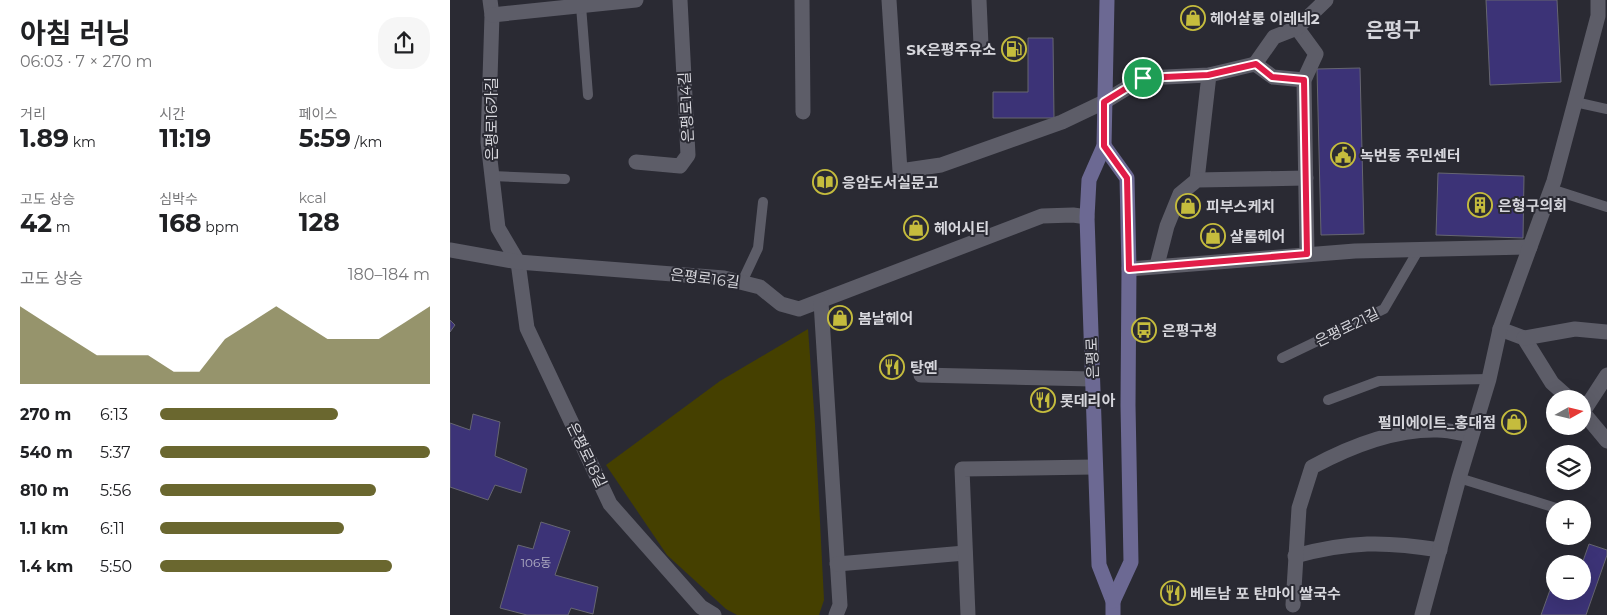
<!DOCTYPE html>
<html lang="ko">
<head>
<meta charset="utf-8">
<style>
  :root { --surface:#fff; --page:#f6f6f6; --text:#202124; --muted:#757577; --accent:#6a672f }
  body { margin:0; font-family:Montserrat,"Noto Sans KR",sans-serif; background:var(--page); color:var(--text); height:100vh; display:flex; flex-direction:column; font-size:19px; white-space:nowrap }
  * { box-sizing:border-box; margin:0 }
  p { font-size:16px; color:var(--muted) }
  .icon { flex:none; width:28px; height:28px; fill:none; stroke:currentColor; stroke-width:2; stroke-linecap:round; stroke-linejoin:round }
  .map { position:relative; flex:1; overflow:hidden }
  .panel { display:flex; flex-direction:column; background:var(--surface); width:450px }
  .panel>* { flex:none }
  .needle { width:32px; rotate:82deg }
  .fabs { position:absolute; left:1096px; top:390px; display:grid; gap:10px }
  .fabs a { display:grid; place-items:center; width:45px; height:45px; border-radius:50%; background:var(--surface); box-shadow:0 5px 20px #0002; font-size:25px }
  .pin { position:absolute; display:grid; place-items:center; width:42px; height:42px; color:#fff; margin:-21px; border:2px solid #fff; border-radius:50%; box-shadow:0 1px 5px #0007 }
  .round { display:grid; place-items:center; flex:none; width:52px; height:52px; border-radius:20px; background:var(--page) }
  .head { display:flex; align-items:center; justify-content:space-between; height:85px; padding:0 20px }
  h1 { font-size:28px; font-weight:700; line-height:38px }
  .figures { display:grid; grid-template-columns:repeat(3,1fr); gap:8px; height:85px; padding:5px 20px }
  .figures div { display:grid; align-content:center }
  .figures b { font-size:25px; font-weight:700 }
  .figures small { font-size:14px; font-weight:400 }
  .figures p { font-size:14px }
  .chart { height:140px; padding:10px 20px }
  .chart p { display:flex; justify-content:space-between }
  .chart svg { width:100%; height:90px; margin-top:5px; fill:var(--accent); opacity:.7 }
  ul { padding:0 20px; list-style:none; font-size:16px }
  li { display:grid; grid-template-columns:80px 60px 1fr; align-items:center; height:38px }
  li i { height:12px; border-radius:6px; background:var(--accent) }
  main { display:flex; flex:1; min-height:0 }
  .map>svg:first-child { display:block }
</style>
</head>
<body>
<main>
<section class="panel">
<div class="head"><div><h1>아침 러닝</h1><p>06:03 · 7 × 270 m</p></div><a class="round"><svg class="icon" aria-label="share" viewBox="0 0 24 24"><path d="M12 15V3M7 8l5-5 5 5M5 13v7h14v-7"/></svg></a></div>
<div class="figures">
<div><p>거리</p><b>1.89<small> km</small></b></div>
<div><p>시간</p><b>11:19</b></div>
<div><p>페이스</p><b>5:59<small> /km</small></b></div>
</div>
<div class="figures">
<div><p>고도 상승</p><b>42<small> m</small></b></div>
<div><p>심박수</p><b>168<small> bpm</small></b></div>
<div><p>kcal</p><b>128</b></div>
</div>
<div class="chart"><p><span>고도 상승</span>180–184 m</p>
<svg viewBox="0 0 160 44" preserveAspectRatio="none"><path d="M0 44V6L10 14L20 22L30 30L40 30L50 30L60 38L70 38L80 22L90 14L100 6L110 14L120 22L130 22L140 22L150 14L160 6V44z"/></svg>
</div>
<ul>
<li><b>270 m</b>6:13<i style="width:66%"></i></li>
<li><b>540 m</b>5:37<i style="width:100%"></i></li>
<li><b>810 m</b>5:56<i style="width:80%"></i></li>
<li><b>1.1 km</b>6:11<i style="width:68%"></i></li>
<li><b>1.4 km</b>5:50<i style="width:86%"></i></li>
</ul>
</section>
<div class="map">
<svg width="1157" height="615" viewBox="0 0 1157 615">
  <rect width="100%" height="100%" fill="#2a2a33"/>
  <polygon fill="#454000" points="358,329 365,424 374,600 369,615 287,615 276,609 217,555 156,465 270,381"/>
  <g fill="#3c3377" stroke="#666671">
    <polygon points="1036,0 1107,0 1111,82 1040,85"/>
    <polygon points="578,38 603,38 604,118 543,118 543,92 578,92"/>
    <polygon points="910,68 914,234 871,235 867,69"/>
    <polygon points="988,173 1074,176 1073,238 986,235"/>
    <polygon points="0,320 5,325 0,332"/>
    <polygon points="23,414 50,422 45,456 77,469 71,493 45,485 38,500 0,487 0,423 20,430"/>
    <polygon points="91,522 120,531 105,575 148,587 143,614 121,608 118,615 77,615 50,608 68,545 83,549"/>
    <polygon points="1139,544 1157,550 1157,555 1136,615 1091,615 1100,590 1111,594 1112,591 1132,591 1132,564"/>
  </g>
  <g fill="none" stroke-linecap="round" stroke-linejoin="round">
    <g stroke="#5d5d68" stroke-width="10">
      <polyline points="131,6 138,95"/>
      <polyline points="1125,102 1157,109"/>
      <polyline points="42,176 115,179"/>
      <polyline points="1101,189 1157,207"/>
      <polyline points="292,282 308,248 313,202"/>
      <polyline points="832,358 934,309 969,249"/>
      <polyline points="878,400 929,381 1039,379"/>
      <polyline points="1009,478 1106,508"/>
    </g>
    <g stroke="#5d5d68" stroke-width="15">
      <polyline points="40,0 42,15 38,142 48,228 68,262 77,328 160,504 251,607 264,615"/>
      <polyline points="352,0 353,112"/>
      <polyline points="439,0 450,171 491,165 612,122 654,102 693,78 759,75 805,64 823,77 854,80"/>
      <polyline points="529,0 531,45"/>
      <polyline points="42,15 186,0"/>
      <polyline points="847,28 866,54 854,80 857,254"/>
      <polyline points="805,64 824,37 847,28 876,0"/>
      <polyline points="186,162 230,166 238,155 230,0"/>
      <polyline points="747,180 759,75"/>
      <polyline points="0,250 68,262 274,278 310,287 331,304 349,309 592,216 623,215 637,217"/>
      <polyline points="707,265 717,226 730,194 747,180 856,178"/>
      <polyline points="679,269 905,251 1080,247"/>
      <polyline points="371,302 390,605 386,615"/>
      <polyline points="1050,329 1074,338 1102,383 1120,399"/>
      <polyline points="1074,338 1125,329 1157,332"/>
      <polyline points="471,375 642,379"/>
      <polyline points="1132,411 1157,441"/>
      <polyline points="1133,412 1157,375"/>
      <path d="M 845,556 C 900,541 935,541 990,550"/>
      <polyline points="387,564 515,553"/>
      <path d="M 843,605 L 849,508 L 862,467 C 899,447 943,429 987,430 C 998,430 1010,433 1021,435"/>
      <polyline points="518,615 512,469 644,467"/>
      <polyline points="972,615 1009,478 1039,379 1050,329 1104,181 1148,16 1148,0"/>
    </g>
    <g stroke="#6c6993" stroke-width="15">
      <polyline points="657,0 654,146 639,180 637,217 649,565 663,601 663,615"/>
      <polyline points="654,146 677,178 679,269 678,405 681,562 663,601"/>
    </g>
  </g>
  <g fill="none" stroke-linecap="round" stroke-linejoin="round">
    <defs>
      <polygon id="route" points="806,64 822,77 854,80 857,254 679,269 677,178 654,146 654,102 693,78 758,75"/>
    </defs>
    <use href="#route" stroke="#fff" stroke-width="10"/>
    <use href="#route" stroke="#e11d48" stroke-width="6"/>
  </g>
  <defs>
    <symbol id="shop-ring" viewBox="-11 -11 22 22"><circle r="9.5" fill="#2a2a33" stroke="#c5bc3d" stroke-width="1.5"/><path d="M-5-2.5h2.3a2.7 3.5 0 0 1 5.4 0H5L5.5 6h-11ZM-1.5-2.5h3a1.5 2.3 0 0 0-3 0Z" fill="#c5bc3d"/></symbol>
    <symbol id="fuel-ring" viewBox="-11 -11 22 22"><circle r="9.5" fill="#2a2a33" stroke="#c5bc3d" stroke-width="1.5"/><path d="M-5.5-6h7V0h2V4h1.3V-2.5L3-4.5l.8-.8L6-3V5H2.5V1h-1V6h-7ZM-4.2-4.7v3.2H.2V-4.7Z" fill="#c5bc3d"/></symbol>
    <symbol id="civic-ring" viewBox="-11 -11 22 22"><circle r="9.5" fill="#2a2a33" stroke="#c5bc3d" stroke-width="1.5"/><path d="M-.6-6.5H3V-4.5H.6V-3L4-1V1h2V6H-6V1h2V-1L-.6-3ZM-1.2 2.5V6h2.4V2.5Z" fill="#c5bc3d"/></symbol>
    <symbol id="library-ring" viewBox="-11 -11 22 22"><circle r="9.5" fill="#2a2a33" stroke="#c5bc3d" stroke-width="1.5"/><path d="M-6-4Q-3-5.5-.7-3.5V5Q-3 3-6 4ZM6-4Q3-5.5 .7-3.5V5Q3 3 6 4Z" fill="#c5bc3d"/></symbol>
    <symbol id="building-ring" viewBox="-11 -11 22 22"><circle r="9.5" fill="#2a2a33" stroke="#c5bc3d" stroke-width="1.5"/><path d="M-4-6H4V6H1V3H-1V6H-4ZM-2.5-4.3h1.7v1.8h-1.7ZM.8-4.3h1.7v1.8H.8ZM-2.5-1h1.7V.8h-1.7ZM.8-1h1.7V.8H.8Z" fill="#c5bc3d"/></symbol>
    <symbol id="bus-ring" viewBox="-11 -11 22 22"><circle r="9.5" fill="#2a2a33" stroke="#c5bc3d" stroke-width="1.5"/><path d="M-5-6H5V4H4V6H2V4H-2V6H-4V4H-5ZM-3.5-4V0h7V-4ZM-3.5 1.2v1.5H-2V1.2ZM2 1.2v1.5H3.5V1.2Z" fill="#c5bc3d"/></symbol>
    <symbol id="restaurant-ring" viewBox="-11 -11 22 22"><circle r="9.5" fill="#2a2a33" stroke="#c5bc3d" stroke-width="1.5"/><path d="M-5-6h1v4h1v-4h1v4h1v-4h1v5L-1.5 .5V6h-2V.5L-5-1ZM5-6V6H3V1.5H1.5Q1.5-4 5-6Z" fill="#c5bc3d"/></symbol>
  </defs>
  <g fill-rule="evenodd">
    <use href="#shop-ring" x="729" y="4" width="28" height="28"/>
    <use href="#fuel-ring" x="550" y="35" width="28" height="28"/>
    <use href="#civic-ring" x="879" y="141" width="28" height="28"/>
    <use href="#library-ring" x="361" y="168" width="28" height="28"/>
    <use href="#building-ring" x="1016" y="191" width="28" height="28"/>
    <use href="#shop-ring" x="724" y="192" width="28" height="28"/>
    <use href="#shop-ring" x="452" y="214" width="28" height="28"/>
    <use href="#shop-ring" x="749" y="222" width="28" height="28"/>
    <use href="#shop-ring" x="376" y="304" width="28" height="28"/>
    <use href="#bus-ring" x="680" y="316" width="28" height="28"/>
    <use href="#restaurant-ring" x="428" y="353" width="28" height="28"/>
    <use href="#restaurant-ring" x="579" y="386" width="28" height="28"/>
    <use href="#shop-ring" x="1050" y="408" width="28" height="28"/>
    <use href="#restaurant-ring" x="709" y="579" width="28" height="28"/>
  </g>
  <g text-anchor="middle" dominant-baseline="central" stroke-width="4" stroke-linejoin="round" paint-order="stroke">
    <g font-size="12" fill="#b0adc3">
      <text x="86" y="562">106동</text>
    </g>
    <g font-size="15" font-weight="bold" fill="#d6d6dc" stroke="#2a2a33" text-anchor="start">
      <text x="760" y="18">헤어살롱 이레네2</text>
      <text x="546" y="49" text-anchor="end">SK은평주유소</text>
      <text x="910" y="155">녹번동 주민센터</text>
      <text x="392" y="182">응암도서실문고</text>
      <text x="1048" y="205">은형구의회</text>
      <text x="756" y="206">피부스케치</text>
      <text x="484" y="228">헤어시티</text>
      <text x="780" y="236">샬롬헤어</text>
      <text x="408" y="318">봄날헤어</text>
      <text x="712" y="330">은평구청</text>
      <text x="460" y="367">탕옌</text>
      <text x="610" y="400">롯데리아</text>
      <text x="1046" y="422" text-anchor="end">펄미에이트_홍대점</text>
      <text x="740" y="593">베트남 포 탄마이 쌀국수</text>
    </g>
    <g font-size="15" fill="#d6d6dc" stroke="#2a2a33">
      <text transform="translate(236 107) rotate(-93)">은평로14길</text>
      <text transform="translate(41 119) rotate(-90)">은평로16가길</text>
      <text transform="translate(255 278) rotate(7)">은평로16길</text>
      <text transform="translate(897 327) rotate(-26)">은평로21길</text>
      <text transform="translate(642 358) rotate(-92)">은평로</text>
      <text transform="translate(137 455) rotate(64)">은평로18길</text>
    </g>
    <g font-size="20" font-weight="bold" fill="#d6d6dc" stroke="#2a2a33">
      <text x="943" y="30">은평구</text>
    </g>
  </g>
</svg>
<div class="fabs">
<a><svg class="needle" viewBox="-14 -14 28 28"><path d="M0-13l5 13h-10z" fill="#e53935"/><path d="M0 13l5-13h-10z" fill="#757577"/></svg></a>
<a><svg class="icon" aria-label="layers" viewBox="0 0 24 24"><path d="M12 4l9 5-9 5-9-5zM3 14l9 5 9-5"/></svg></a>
<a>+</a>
<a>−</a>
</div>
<div class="pin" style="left:693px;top:78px;background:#1e9e55"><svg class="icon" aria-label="arrive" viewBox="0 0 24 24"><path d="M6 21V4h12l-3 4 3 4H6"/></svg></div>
</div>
</main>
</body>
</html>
